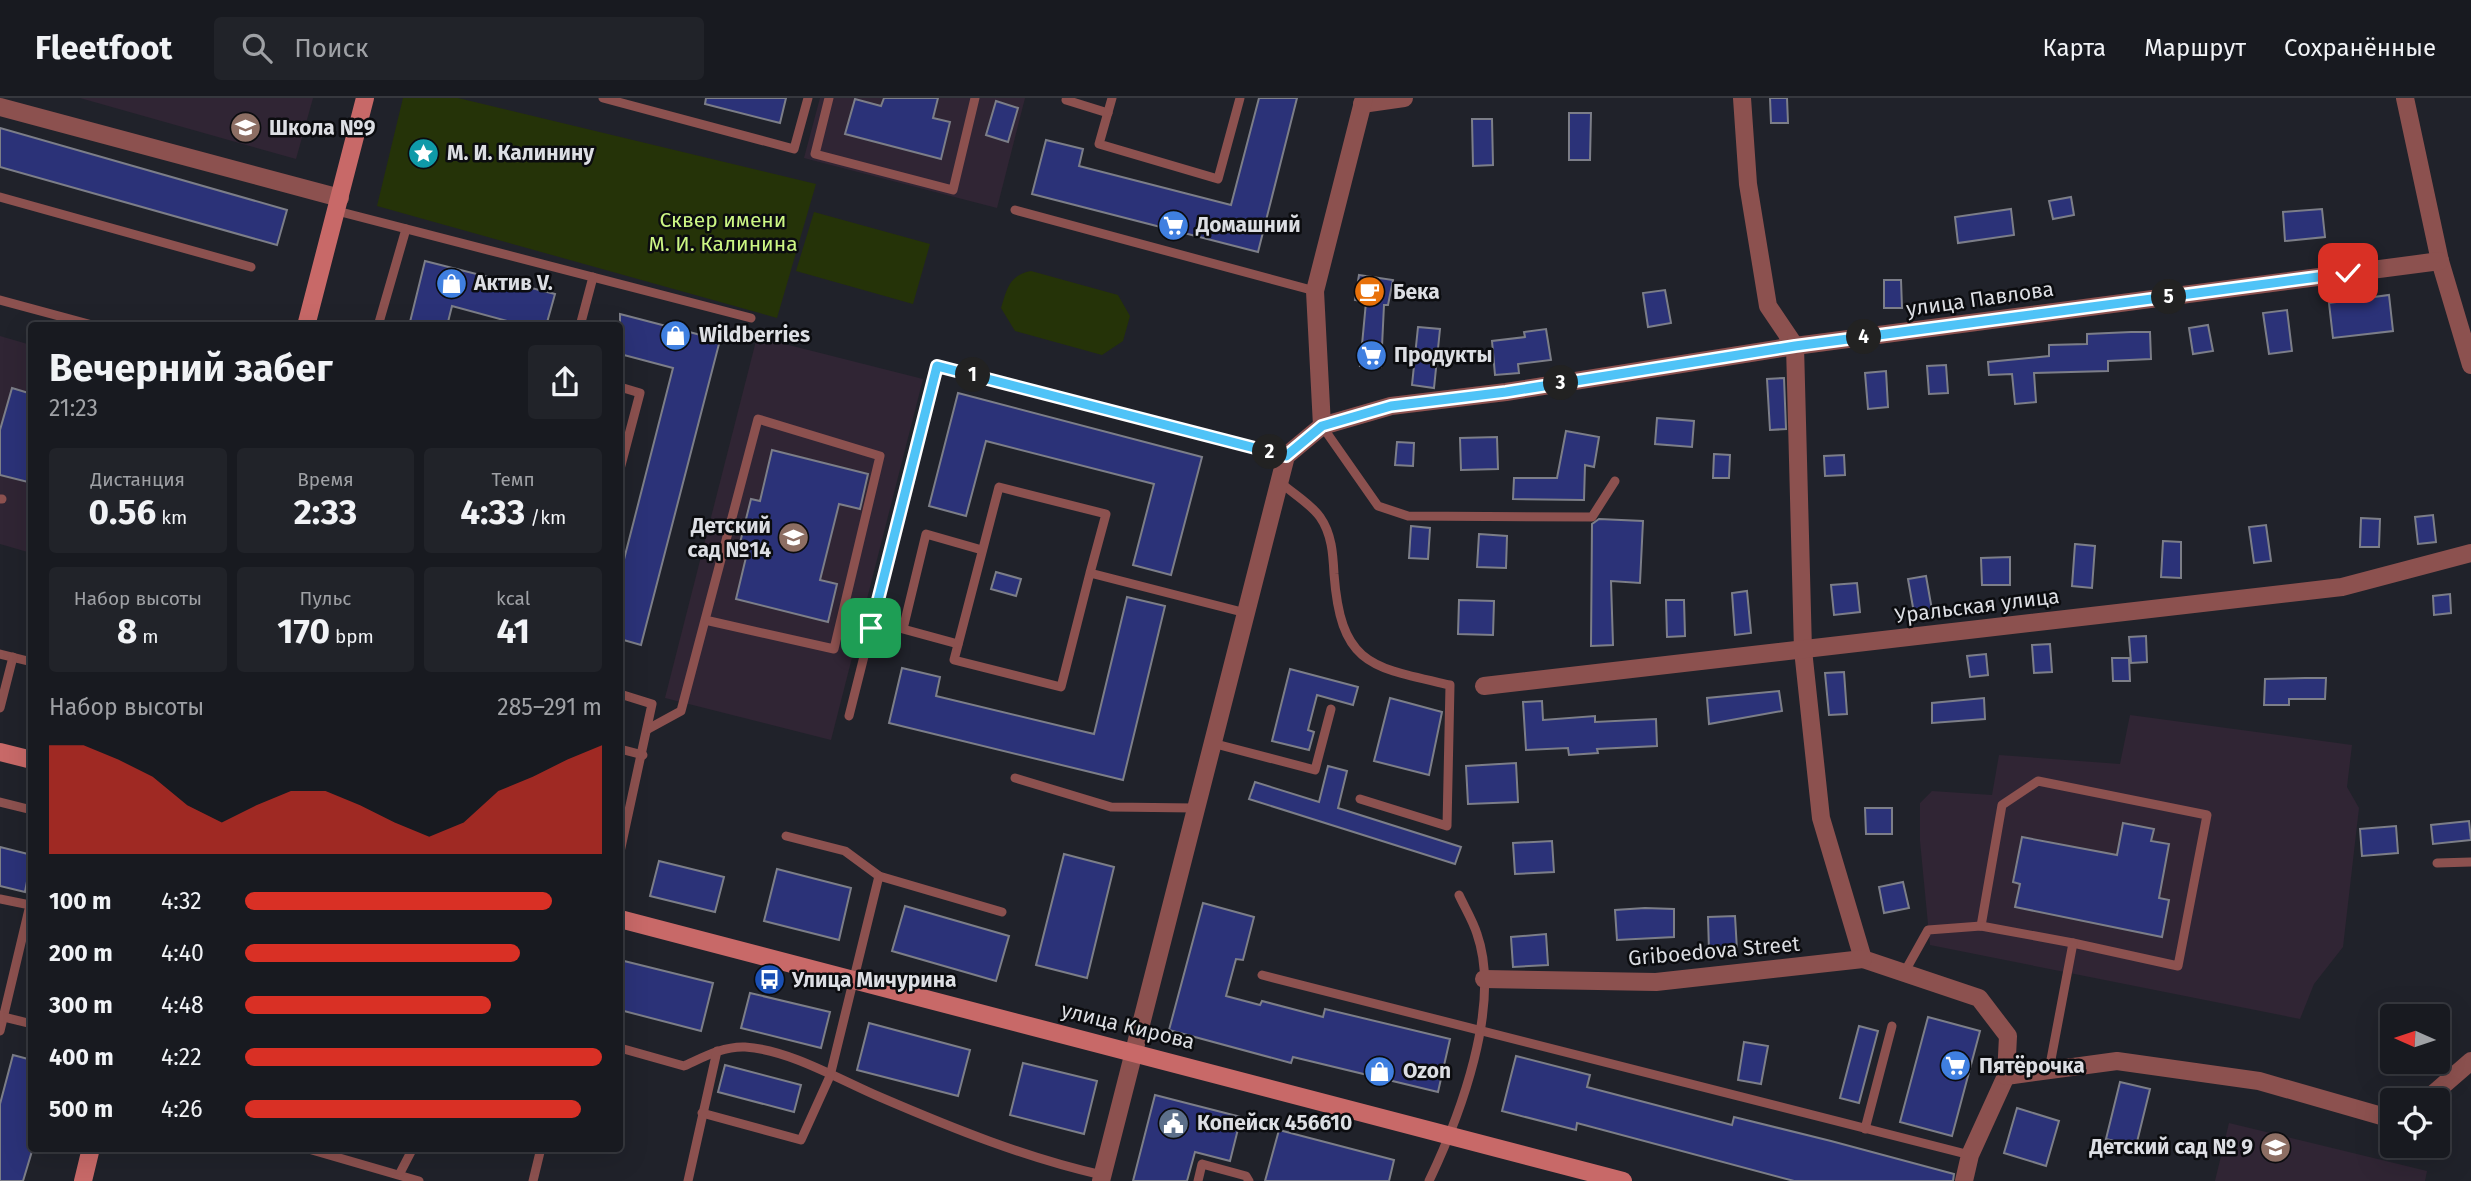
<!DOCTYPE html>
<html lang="ru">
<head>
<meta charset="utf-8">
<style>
  :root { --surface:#181a20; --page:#212329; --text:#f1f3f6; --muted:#9fa1a5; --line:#36383e; --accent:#d93025 }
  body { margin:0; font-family:"Fira Sans",sans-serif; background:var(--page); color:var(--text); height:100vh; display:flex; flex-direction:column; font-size:26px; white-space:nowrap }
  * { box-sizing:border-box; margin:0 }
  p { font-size:23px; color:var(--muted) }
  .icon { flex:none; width:38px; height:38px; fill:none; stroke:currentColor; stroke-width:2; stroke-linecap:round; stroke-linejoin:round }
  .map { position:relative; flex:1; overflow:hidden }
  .details { position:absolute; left:28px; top:224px; width:595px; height:830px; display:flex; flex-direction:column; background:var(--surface); border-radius:7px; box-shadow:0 7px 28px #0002,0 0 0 2px var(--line) }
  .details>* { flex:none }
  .needle { width:46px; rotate:273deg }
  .tools { position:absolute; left:2380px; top:906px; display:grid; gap:14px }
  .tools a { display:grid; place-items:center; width:70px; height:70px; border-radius:7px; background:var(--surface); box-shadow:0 7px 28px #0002,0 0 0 2px var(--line); font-size:35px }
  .pin { position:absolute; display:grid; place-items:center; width:60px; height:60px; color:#fff; margin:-30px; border-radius:14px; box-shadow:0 4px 10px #0006 }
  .km { position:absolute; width:35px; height:35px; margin:-18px; border-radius:50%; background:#222; color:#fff; font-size:19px; line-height:35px; text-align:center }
  .round { display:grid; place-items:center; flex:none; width:74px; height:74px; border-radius:7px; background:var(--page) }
  .summary { display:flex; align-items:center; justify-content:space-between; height:119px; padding:0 21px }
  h1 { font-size:38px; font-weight:700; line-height:52px }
  .stats { display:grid; grid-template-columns:repeat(3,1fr); gap:10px; height:119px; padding:7px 21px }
  .stats div { display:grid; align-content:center; border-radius:7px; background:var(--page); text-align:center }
  .stats b { font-size:35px; font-weight:700 }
  .stats small { font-size:19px; font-weight:400 }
  .stats p { font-size:19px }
  .chart { height:196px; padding:14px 21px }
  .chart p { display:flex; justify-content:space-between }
  .chart svg { width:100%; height:126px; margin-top:7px; fill:var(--accent); opacity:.7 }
  ul { padding:0 21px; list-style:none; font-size:23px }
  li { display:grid; grid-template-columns:112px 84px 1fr; align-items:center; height:52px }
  li i { height:18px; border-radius:9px; background:var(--accent) }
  header { display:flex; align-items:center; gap:42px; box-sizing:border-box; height:98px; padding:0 35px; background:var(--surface); border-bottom:2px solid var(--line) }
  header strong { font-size:33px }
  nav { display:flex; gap:38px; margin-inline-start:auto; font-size:24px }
  .search { width:490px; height:63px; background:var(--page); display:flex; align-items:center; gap:18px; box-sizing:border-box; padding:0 24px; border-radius:7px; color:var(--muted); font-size:26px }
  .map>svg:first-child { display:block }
</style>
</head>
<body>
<header>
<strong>Fleetfoot</strong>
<div class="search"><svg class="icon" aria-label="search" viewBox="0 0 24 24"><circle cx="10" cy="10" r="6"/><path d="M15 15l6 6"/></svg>Поиск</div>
<nav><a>Карта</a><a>Маршрут</a><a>Сохранённые</a></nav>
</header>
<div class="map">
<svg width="2471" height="1083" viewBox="0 0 2471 1083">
  <rect width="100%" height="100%" fill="#20222a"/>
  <g fill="#302534">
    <polygon points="80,0 313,0 296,61"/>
    <polygon points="820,0 1025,0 997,110 804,60"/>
    <polygon points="0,238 31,247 31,455 0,446"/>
    <polygon points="757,239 923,281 831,642 665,600"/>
    <polygon points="2130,617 2352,647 2347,689 2359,710 2343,849 2314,886 2300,921 1930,847 1920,743 1920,705 1932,693 1992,697 1999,657 2120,666"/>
    <polygon points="2229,1025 2427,1073 2425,1083 2215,1083"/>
  </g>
  <g fill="#253308">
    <polygon points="403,0 458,0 816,86 777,220 377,108"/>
    <polygon points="814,114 930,146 913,206 796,173"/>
    <path d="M 1031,173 L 1118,197 L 1130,218 L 1123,243 L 1102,257 L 1015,233 L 1001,210 C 1007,191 1009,177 1031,173 Z"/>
  </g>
  <g fill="#2b3278" stroke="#7c7e88" stroke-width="2">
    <polygon points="706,0 786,0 780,25 705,6"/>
    <polygon points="884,0 938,0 933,20 950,24 941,61 845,36 855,1 881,8"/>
    <polygon points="1259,0 1297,0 1258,154 1032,96 1046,42 1083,51 1079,68 1231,107"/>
    <polygon points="1770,0 1787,0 1788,25 1771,25"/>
    <polygon points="996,3 1018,10 1008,44 986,37"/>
    <polygon points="1569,15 1591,15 1590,62 1569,62"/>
    <polygon points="1472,21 1492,21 1493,67 1473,68"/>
    <polygon points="0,30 287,112 277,147 0,69"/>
    <polygon points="2071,99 2074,117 2053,121 2049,103"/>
    <polygon points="2011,111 2014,137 1958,145 1955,119"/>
    <polygon points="2322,111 2325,139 2285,143 2283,114"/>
    <polygon points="425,163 555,196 546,228 526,228 452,208 447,228 409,228"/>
    <polygon points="1359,177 1393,182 1388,207 1384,207 1381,269 1360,268 1366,204 1355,202"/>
    <polygon points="1884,182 1901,182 1902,210 1884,210"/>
    <polygon points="1665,192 1671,225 1648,229 1643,195"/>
    <polygon points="2389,197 2393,233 2333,240 2329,205"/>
    <polygon points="2287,212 2292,253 2269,256 2263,215"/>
    <polygon points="620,216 720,242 641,547 620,541 620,477 673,270 620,256"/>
    <polygon points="2208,227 2213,253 2193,256 2189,230"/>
    <polygon points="1418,229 1440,231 1434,290 1412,287"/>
    <polygon points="1546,231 1551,262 1518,266 1519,275 1495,277 1492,243 1525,239 1524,234"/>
    <polygon points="2131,234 2150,234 2151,261 2108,263 2108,273 2034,275 2036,304 2015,306 2012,276 1989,277 1988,264 2049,258 2049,247 2087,246 2087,236"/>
    <polygon points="1946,267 1948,295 1929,296 1927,268"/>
    <polygon points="1886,273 1888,309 1868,311 1865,275"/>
    <polygon points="1784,280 1786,331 1770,332 1767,281"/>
    <polygon points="12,290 32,296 32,385 0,377 0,332"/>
    <polygon points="958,295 1202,359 1171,477 1133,467 1154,386 986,343 966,418 929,408"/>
    <polygon points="1657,320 1694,323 1692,349 1655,346"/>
    <polygon points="1566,333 1599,339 1594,369 1585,367 1584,402 1513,401 1514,380 1557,380"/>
    <polygon points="1497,339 1498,371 1461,372 1460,340"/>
    <polygon points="1397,344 1414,345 1413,368 1395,367"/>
    <polygon points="772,352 868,376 860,411 839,406 820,482 837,486 828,524 736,501 748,451 739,449 751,401 760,403"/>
    <polygon points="1714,356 1730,357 1729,380 1713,380"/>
    <polygon points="1844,357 1845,377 1825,378 1824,358"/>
    <polygon points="2433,417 2436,444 2418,446 2415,419"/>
    <polygon points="2361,420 2380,421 2379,449 2360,449"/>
    <polygon points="1599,421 1643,423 1640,485 1611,483 1613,547 1591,548 1592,426"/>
    <polygon points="2266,427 2271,463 2254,465 2249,429"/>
    <polygon points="1411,428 1430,430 1428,461 1409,460"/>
    <polygon points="1479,436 1507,438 1506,470 1477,469"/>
    <polygon points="2163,443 2181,444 2181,480 2161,479"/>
    <polygon points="2075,446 2095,448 2092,490 2072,488"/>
    <polygon points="2010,459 2010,487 1982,487 1981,460"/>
    <polygon points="996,474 1021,481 1016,498 991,491"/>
    <polygon points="1926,478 1932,512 1914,515 1908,481"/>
    <polygon points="1857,485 1860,514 1834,517 1831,487"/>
    <polygon points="1747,493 1751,535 1735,537 1732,495"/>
    <polygon points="2450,496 2451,515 2434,517 2433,498"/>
    <polygon points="1127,499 1165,508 1123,682 889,625 902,570 940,579 936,598 1094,636"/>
    <polygon points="1459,502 1494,503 1493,537 1458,536"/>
    <polygon points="1666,502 1684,502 1685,538 1667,539"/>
    <polygon points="2146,538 2147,564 2131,565 2129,539"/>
    <polygon points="2050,546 2052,574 2034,575 2032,547"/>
    <polygon points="1986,556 1988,577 1970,579 1967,558"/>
    <polygon points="2112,560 2129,560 2130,583 2113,583"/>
    <polygon points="1290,571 1358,589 1353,607 1317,597 1308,632 1314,634 1309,652 1272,643"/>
    <polygon points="1844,574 1847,616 1829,617 1825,575"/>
    <polygon points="2305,580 2326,580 2325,601 2289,601 2289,607 2264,607 2265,581"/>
    <polygon points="1779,593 1782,613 1709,626 1707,600"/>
    <polygon points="1390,600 1442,614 1429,677 1374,663"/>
    <polygon points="1984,600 1985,621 1932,625 1932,605"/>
    <polygon points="1542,603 1543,622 1595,618 1595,624 1656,621 1657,648 1597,651 1598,655 1569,657 1568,650 1526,652 1523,604"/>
    <polygon points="1516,665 1518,704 1468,706 1466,668"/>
    <polygon points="1328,668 1347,673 1338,710 1461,749 1455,766 1249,701 1255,684 1319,704"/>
    <polygon points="1865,710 1892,710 1892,736 1866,736"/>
    <polygon points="2469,723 2471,742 2433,746 2431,727"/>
    <polygon points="2123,725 2154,731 2151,743 2169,746 2159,800 2169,802 2162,839 2015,809 2020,786 2013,784 2022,739 2117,757"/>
    <polygon points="2396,728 2398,755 2362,758 2360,731"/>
    <polygon points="1552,743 1554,774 1515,776 1513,745"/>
    <polygon points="0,749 32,757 25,794 0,788"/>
    <polygon points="1064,756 1114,769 1087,880 1036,867"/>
    <polygon points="659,763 724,779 715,814 650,798"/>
    <polygon points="777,771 851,790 839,842 764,823"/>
    <polygon points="1903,784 1909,810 1884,815 1879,789"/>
    <polygon points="1203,805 1254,819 1243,862 1236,861 1226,898 1260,907 1262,903 1323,919 1325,911 1450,941 1438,994 1293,959 1291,965 1169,932"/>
    <polygon points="905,808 1009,838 996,883 892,853"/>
    <polygon points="1645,810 1674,811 1674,839 1617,842 1615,812"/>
    <polygon points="1735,818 1737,852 1709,853 1708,819"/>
    <polygon points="1546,836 1548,867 1513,869 1511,839"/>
    <polygon points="620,862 713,885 701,933 620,912"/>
    <polygon points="750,895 830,914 821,950 741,930"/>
    <polygon points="1928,919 1980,933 1952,1038 1900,1024"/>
    <polygon points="869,925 970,952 958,998 857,972"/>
    <polygon points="1859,928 1878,933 1859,1005 1840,1000"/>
    <polygon points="1744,944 1768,948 1761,986 1738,982"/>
    <polygon points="13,957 32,962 32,1053 23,1083 0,1083 0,1006"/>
    <polygon points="1516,958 1590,977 1587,989 1732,1027 1734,1019 1831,1043 1954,1076 1953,1083 1794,1083 1577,1025 1576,1032 1502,1013"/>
    <polygon points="1023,965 1097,983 1084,1036 1010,1017"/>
    <polygon points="725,967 801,987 794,1014 718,994"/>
    <polygon points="2120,984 2150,991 2136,1048 2106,1041"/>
    <polygon points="1155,997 1241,1019 1230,1063 1195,1054 1187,1083 1133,1083"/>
    <polygon points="2017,1010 2059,1023 2046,1068 2004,1055"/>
    <polygon points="1279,1032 1394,1062 1389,1083 1265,1083"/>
  </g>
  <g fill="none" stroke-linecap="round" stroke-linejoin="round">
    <g stroke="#8c514f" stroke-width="9">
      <polyline points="603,0 794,51 808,0"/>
      <polyline points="829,0 815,56 953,92 975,0"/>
      <polyline points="1067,0 1066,2 1108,15"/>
      <polyline points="1112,0 1099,46 1218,81 1240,0"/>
      <polyline points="0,99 251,169"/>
      <polyline points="1015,112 1315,193"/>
      <polyline points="337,113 751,220"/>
      <polyline points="0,202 96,228"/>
      <polyline points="378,228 406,131"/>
      <polyline points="580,228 593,179"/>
      <polyline points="620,289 640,295 620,371"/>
      <polyline points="1322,328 1378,408 1408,418 1592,419 1615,383"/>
      <path d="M 1280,384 C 1292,395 1311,406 1320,419 C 1332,436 1333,457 1334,476 C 1341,567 1370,569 1450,587 L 1447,728 L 1360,701"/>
      <polyline points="0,401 2,401"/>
      <polyline points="1090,475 1061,589 954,562 999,389 1106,416 1090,475 1246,515"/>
      <polyline points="958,546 903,531 926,436 982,452"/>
      <polyline points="0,556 32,564"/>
      <polyline points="620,596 652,606 620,754"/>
      <polyline points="0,610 13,559"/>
      <polyline points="849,618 937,268 1286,358"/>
      <polyline points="648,631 681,613 758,321 880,358 834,551 705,522"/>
      <polyline points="1212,645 1315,672 1331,611"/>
      <polyline points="620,651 643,657"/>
      <polyline points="1015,680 1111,709 1195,710"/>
      <polyline points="0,704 32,712"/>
      <polyline points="786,738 845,753 879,778"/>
      <polyline points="2437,765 2471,764"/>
      <polyline points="0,801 30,807 0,933"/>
      <polyline points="1981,828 2002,707 2038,683 2207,717 2178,868 2073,845 2049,972"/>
      <polyline points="1904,875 1928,832 1981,828 2073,845"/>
      <polyline points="1262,877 1970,1057"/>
      <polyline points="0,918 32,926"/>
      <path d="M 620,950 L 684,968 C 702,960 723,948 745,949 C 790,952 838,981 880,999 C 952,1030 1026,1060 1102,1077"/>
      <polyline points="702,1015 801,1042 830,978 879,778 1002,814"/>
      <polyline points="1865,1031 1892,928"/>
      <polyline points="305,1050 419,1083"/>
      <polyline points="400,1075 413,1050"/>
      <polyline points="533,1083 541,1050"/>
      <polyline points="688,1083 717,953"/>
      <polyline points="1198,1083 1202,1066 1246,1078 1249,1083"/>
      <path d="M 1429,1083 C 1460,1018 1502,907 1477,836 C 1473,823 1465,810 1459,797"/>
    </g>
    <g stroke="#8c514f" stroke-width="18">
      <polyline points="1742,0 1748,86 1768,208 1795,248 1803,552 1821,720 1863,861 1979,900 2008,938 2006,978 1970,1057 1964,1083"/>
      <polyline points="2405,0 2440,163 2471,267"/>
      <polyline points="1362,6 1404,0"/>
      <polyline points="0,9 340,100"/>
      <polyline points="1322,328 1391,308 1506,294 1795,248 2440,163"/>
      <polyline points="1484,588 2342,489 2471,455"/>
      <polyline points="1484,881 1656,884 1863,861"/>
      <polyline points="2006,978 2117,963 2259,983 2392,1021"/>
      <polyline points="2425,1003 2471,963"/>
      <polyline points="1101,1083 1286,358 1322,328 1315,193 1364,0"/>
    </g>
    <g stroke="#c86968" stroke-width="18">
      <polyline points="306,228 365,0"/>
      <polyline points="0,654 32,662"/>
      <polyline points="620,821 1623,1083"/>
      <polyline points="83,1083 91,1050"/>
    </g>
  </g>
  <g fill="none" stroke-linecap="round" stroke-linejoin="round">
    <defs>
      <polyline id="route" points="871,530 937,268 1286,358 1322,328 1391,308 1506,294 1795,248 2348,175"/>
    </defs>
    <use href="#route" stroke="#fff" stroke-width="14"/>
    <use href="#route" stroke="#4fc3f7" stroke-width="9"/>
  </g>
  <defs>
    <symbol id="school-disc" viewBox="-11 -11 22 22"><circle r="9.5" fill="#8d6e63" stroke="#0b0c0f"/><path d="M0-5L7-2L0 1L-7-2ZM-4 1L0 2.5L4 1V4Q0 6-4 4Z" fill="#fff"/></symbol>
    <symbol id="sight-disc" viewBox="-11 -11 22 22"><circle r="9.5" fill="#0f9aa8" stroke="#0b0c0f"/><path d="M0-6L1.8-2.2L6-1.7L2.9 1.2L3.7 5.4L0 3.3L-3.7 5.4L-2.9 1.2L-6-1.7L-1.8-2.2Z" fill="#fff"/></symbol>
    <symbol id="supermarket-disc" viewBox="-11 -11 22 22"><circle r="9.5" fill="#3f7fe0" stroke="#0b0c0f"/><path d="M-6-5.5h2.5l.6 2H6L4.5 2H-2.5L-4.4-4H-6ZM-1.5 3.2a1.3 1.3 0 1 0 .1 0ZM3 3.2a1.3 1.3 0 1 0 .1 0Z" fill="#fff"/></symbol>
    <symbol id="shop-disc" viewBox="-11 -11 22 22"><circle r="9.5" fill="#3f7fe0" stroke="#0b0c0f"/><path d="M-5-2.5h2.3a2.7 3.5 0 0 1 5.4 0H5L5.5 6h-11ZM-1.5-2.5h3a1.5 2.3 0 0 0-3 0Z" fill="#fff"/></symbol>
    <symbol id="cafe-disc" viewBox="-11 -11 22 22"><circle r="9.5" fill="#e8710a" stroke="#0b0c0f"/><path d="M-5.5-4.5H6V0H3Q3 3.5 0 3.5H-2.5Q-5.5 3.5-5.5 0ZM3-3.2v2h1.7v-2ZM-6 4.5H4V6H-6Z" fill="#fff"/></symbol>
    <symbol id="bus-disc" viewBox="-11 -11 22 22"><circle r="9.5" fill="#1a4fb4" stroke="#0b0c0f"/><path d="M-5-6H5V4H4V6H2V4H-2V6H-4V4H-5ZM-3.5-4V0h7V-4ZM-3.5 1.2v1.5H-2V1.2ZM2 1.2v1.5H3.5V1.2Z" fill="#fff"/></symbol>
    <symbol id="civic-disc" viewBox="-11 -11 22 22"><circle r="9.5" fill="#5c6f8a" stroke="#0b0c0f"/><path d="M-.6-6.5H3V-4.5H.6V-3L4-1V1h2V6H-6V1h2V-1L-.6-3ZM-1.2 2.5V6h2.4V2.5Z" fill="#fff"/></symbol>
  </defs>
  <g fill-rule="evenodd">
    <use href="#school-disc" x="228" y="12" width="35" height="35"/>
    <use href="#sight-disc" x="406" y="38" width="35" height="35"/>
    <use href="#supermarket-disc" x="1156" y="110" width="35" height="35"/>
    <use href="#shop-disc" x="434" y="168" width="35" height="35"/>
    <use href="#cafe-disc" x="1352" y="176" width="35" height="35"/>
    <use href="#shop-disc" x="658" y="220" width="35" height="35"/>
    <use href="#supermarket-disc" x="1354" y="240" width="35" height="35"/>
    <use href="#school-disc" x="776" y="422" width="35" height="35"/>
    <use href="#bus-disc" x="752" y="864" width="35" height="35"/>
    <use href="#supermarket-disc" x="1938" y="950" width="35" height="35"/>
    <use href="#shop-disc" x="1362" y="956" width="35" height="35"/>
    <use href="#civic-disc" x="1156" y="1008" width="35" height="35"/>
    <use href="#school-disc" x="2258" y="1032" width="35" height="35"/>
  </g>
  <g text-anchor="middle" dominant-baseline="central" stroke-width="5" stroke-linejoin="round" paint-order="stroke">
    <g font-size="21" font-weight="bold" fill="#dcdee3" stroke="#0b0c0f" text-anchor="start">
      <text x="269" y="30">Школа №9</text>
      <text x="447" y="55">М. И. Калинину</text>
      <text x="1196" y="127">Домашний</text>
      <text x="474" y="185">Актив V.</text>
      <text x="1393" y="194">Бека</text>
      <text x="699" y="237">Wildberries</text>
      <text x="1394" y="257">Продукты</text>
      <text x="771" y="428" text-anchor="end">Детский<tspan x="771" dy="24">сад №14</tspan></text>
      <text x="792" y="882">Улица Мичурина</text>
      <text x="1979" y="968">Пятёрочка</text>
      <text x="1403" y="973">Ozon</text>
      <text x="1197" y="1025">Копейск 456610</text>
      <text x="2253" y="1049" text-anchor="end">Детский сад № 9</text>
    </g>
    <g font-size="21" fill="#ccf684" stroke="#0b0c0f">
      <text x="723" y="122">Сквер имени<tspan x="723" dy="24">М. И. Калинина</tspan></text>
    </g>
    <g font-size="21" fill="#dcdee3" stroke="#0b0c0f">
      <text transform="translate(1980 201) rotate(-8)">улица Павлова</text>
      <text transform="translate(1977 508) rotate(-7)">Уральская улица</text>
      <text transform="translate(1714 853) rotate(-5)">Griboedova Street</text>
      <text transform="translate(1128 928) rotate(14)">улица Кирова</text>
    </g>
  </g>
</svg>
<div class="tools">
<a><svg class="needle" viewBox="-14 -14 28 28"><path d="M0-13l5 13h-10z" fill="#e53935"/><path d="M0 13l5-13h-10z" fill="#9fa1a5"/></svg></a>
<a><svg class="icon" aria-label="locate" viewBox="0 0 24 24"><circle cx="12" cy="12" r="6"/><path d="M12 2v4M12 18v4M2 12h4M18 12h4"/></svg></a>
</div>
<div class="pin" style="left:871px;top:530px;background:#1e9e55"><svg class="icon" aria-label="arrive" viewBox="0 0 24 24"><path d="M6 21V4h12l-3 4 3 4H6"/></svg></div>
<div class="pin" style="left:2348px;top:175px;background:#d93025"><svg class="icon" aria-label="check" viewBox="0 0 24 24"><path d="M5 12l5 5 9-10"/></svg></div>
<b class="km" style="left:973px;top:277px">1</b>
<b class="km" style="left:1270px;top:354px">2</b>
<b class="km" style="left:1561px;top:285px">3</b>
<b class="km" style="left:1864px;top:239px">4</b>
<b class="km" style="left:2169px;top:199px">5</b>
<section class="details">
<div class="summary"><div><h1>Вечерний забег</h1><p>21:23</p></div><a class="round"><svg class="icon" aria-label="share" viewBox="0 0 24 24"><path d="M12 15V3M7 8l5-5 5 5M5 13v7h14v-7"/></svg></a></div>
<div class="stats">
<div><p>Дистанция</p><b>0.56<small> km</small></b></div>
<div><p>Время</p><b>2:33</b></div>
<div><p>Темп</p><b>4:33<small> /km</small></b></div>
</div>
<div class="stats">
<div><p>Набор высоты</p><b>8<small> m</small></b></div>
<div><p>Пульс</p><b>170<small> bpm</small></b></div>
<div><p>kcal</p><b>41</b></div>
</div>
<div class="chart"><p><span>Набор высоты</span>285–291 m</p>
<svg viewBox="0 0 160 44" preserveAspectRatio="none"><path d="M0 44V6L10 6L20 11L30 17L40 27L50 33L60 27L70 22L80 22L90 27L100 33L110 38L120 33L130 22L140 17L150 11L160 6V44z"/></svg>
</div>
<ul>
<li><b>100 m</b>4:32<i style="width:86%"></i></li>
<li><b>200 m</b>4:40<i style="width:77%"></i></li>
<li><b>300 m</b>4:48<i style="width:69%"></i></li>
<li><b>400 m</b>4:22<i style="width:100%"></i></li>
<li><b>500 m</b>4:26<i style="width:94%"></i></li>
</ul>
</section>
</div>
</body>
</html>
